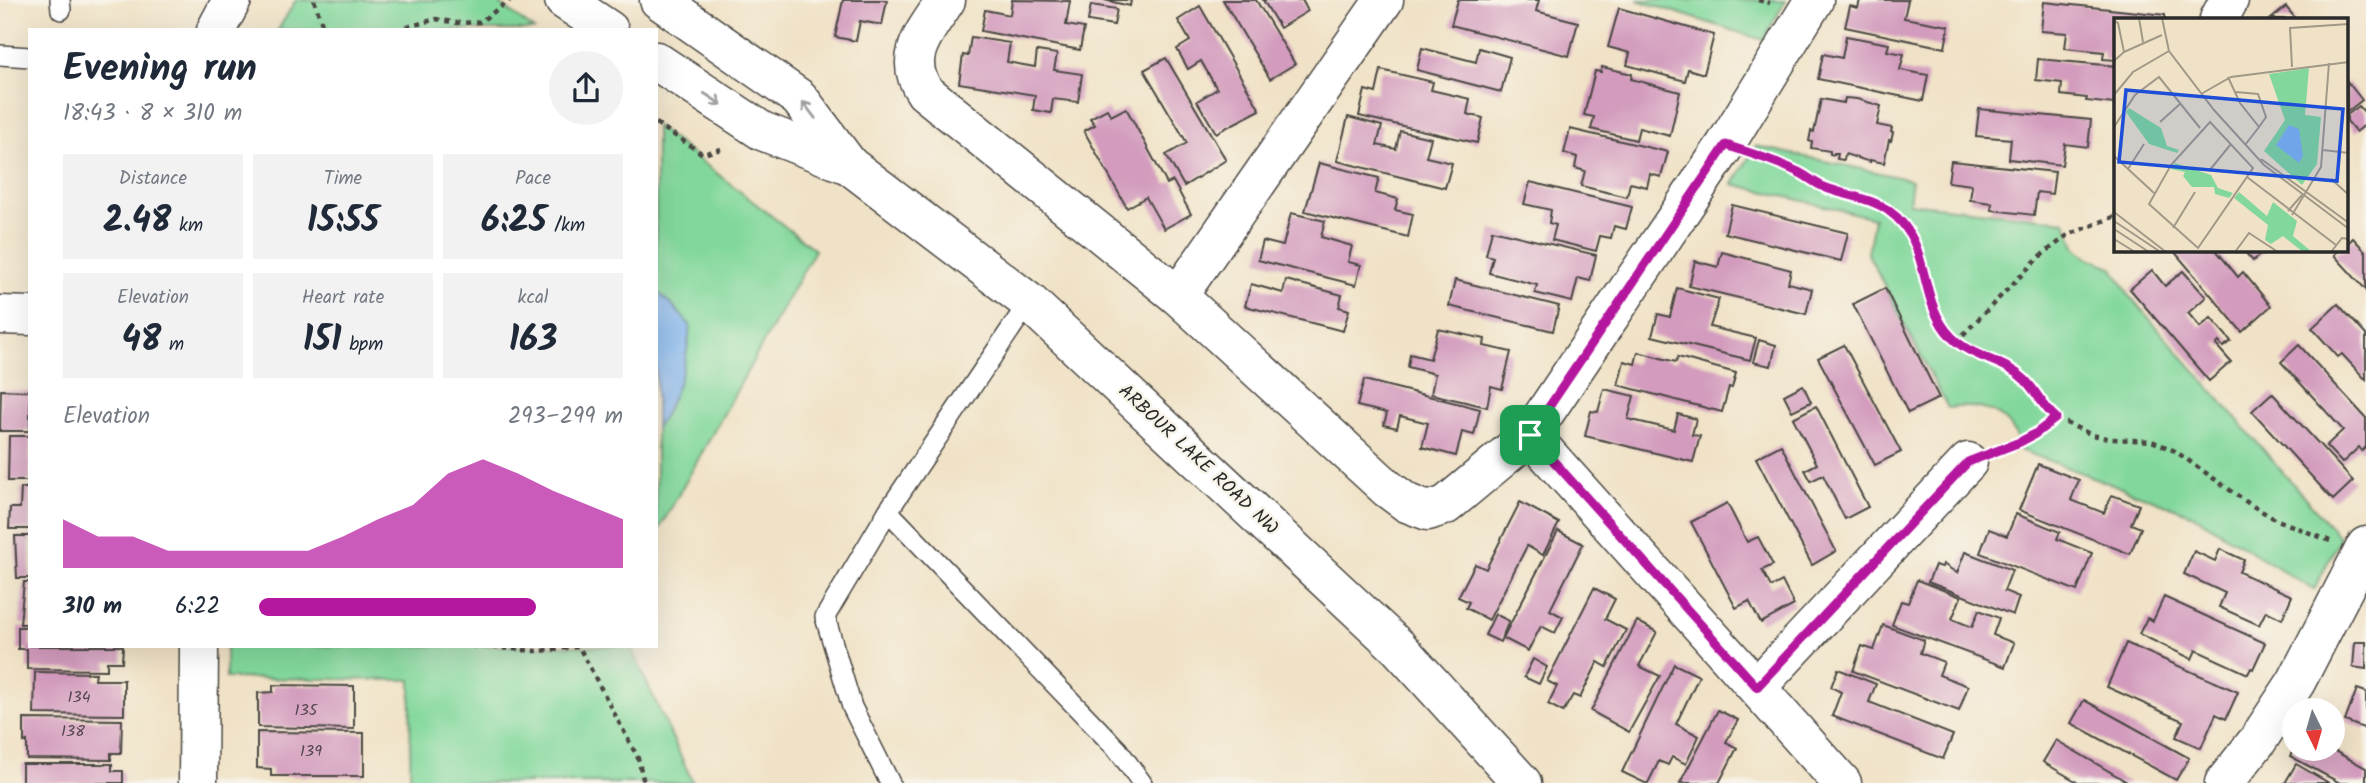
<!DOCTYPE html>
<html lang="en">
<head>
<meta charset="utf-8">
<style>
  :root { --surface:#fff; --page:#f2f2f3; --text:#1f2937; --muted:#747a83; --accent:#b5179e }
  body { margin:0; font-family:Kalam,sans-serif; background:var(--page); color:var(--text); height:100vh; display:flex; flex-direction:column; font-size:26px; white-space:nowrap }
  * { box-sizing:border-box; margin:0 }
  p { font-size:23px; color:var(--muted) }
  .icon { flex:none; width:38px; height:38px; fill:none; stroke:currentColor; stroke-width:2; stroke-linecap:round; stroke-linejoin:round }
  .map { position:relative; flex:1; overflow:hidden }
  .sheet { position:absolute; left:28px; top:28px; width:630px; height:620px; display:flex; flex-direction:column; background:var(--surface); border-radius:0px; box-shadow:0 7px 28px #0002 }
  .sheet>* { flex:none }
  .needle { width:46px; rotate:175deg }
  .fabs { position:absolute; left:2282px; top:698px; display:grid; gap:14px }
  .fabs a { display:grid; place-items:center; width:63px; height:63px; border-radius:50%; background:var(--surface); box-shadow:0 7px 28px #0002; font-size:35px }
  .pin { position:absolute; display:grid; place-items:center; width:60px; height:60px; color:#fff; margin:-30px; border-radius:14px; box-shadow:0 4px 10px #0006 }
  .round { display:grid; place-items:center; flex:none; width:74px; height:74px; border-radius:37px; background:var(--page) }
  .overview { display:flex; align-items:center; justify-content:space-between; height:119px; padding:0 35px }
  h1 { font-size:38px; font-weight:700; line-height:52px }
  .metrics { display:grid; grid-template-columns:repeat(3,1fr); gap:10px; height:119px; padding:7px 35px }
  .metrics div { display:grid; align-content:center; border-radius:0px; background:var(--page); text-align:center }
  .metrics b { font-size:35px; font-weight:700 }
  .metrics small { font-size:19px; font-weight:400 }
  .metrics p { font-size:19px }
  .chart { height:196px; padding:14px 35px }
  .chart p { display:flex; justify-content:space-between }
  .chart svg { width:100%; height:126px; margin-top:7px; fill:var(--accent); opacity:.7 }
  ul { padding:0 35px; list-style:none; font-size:23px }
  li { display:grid; grid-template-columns:112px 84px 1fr; align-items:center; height:52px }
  li i { height:18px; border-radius:9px; background:var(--accent) }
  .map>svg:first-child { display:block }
</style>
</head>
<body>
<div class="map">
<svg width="2366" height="783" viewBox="0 0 2366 783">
  <rect width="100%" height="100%" fill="#f7f3e8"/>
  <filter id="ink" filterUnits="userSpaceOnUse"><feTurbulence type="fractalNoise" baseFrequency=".0143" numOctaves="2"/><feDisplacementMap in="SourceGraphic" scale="14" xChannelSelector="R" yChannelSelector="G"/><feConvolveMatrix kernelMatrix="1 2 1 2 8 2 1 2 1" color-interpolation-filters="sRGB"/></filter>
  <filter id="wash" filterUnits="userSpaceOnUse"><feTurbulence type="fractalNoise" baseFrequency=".00686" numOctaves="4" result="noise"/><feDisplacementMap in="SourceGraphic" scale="28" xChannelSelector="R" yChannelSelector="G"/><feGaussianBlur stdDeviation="1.57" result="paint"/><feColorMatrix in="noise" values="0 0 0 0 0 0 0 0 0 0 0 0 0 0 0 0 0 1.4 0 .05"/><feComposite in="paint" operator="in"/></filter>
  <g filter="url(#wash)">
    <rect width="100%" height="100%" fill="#f0e2c6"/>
    <g fill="#82d89c" stroke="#568264" stroke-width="2">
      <polygon points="296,0 495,0 534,30 278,30"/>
      <polygon points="1637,0 1786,0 1763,40"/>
      <polygon points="656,126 815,250 656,535"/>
      <path d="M 1756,146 L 1912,180 L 1909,203 L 2065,221 L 2076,248 L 2089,258 L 2112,267 L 2129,295 L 2340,538 L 2314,590 L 2191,514 L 2020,450 C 2014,412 1982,403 1948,408 L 1868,254 L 1874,218 L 1733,184 Z"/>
      <polygon points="226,646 630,646 693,783 410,783 411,680 226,678"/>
    </g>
    <path fill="#80b4ee" stroke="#56708c" stroke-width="2" d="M 656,291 L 672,305 L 690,325 C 688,362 676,397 656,428 Z"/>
    <g id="blocks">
      <g fill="#d39bbd">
        <polygon points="843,0 887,0 882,25 860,21 856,41 835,37"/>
        <polygon points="1012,0 1070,1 1066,25 1084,28 1080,50 981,31 985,10 1010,15"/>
        <polygon points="1104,0 1131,0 1130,6"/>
        <polygon points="1223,0 1256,0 1295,64 1270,79"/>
        <polygon points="1263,0 1302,0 1308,11 1280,28"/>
        <polygon points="1458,0 1539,0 1536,11 1578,22 1569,56 1451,25"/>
        <polygon points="1860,0 1908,0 1904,18 1949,26 1945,48 1845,27 1850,6 1858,8"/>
        <polygon points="2044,2 2165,15 2165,19 2116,19 2116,60 2103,59 2104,52 2065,48 2067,33 2041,31"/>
        <polygon points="1091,5 1117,9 1114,25 1088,21"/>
        <polygon points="1200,6 1260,110 1216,133 1197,101 1217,89 1201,61 1188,69 1177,49 1190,41 1178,20"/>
        <polygon points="2286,7 2296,19 2271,19"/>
        <polygon points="1619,8 1714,35 1704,74 1688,69 1685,81 1627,65 1630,53 1608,47"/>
        <polygon points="1846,36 1889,44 1887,51 1904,54 1900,70 1928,75 1923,101 1818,79 1823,54 1842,58"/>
        <polygon points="971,37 1010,43 1007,62 1035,67 1037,51 1057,54 1054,70 1082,74 1078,102 1053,99 1051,113 1033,110 1035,95 959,83 963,55 968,56"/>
        <polygon points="1422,48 1476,62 1479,48 1510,57 1501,92 1417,70"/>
        <polygon points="1166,58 1226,160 1184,186 1166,155 1187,143 1144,70"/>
        <polygon points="2038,59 2116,66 2114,104 2086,101 2087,98 2061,95 2062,83 2036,80"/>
        <polygon points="1602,67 1632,74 1631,79 1680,92 1670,136 1639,128 1636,140 1591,129 1594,117 1584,115 1595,71 1601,72"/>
        <polygon points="1381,70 1433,82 1431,90 1470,99 1467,114 1483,118 1477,143 1359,116 1365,90 1376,93"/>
        <polygon points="2347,81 2362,100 2347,112"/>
        <polygon points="1845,98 1857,99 1881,106 1877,125 1892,128 1891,132 1893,133 1891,141 1889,140 1884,163 1870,160 1870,162 1845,154 1844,160 1837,159 1838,153 1834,153 1834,155 1830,154 1830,151 1811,148 1812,142 1809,141 1811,131 1814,132 1821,99 1844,103"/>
        <polygon points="2359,106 2366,114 2366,124 2356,132 2347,121 2347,115"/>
        <polygon points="1126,108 1167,184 1173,181 1191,214 1164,229 1146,197 1127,208 1084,131 1095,125 1090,118 1107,109 1111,116"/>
        <polygon points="1979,109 2091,120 2088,147 2065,144 2062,165 2009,159 2011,139 1976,136"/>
        <polygon points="1348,117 1382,126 1377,145 1396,149 1400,131 1431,138 1426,157 1452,163 1445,188 1337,161"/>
        <polygon points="1570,129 1668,152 1661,177 1650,174 1647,187 1630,183 1627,197 1581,186 1585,171 1575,168 1577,157 1564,153"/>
        <polygon points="1951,161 2055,172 2052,194 2037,192 2034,215 1991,210 1992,203 1970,200 1972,185 1948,182"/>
        <polygon points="1319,163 1379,178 1375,193 1398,199 1395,210 1413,214 1408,237 1305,211"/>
        <polygon points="1530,182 1632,207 1626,229 1614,226 1611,238 1600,236 1596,251 1552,240 1556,225 1549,223 1551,210 1524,204"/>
        <polygon points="1732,205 1848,233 1841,261 1725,233"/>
        <polygon points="1291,213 1325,221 1321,237 1352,246 1348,262 1361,265 1356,285 1258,260 1263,241 1283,246"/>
        <polygon points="1492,230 1596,255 1590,281 1578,278 1572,302 1535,293 1537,285 1489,273 1493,257 1486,255"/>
        <polygon points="2353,238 2366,252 2366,290 2334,255 2339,250 2347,250 2347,244"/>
        <polygon points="2173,250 2216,250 2238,277 2243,272 2271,306 2242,332"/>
        <polygon points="2243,250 2265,250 2253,261"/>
        <polygon points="1722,252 1791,270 1788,283 1812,289 1806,314 1689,286 1695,261 1718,267"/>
        <polygon points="2152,270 2165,286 2183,271 2206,297 2188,313 2200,327 2211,318 2231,341 2223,347 2219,342 2216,345 2231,362 2209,381 2130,289"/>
        <polygon points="1286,280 1342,295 1339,307 1349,310 1343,331 1245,306 1251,284 1283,293"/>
        <polygon points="1455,280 1559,306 1553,331 1449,306"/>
        <polygon points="1677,288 1719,299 1710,327 1756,338 1750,360 1652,336 1658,314 1670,317"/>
        <polygon points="1885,288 1939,398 1908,413 1853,304"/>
        <polygon points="2338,304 2366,335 2366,380 2342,354 2338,357 2312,328"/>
        <polygon points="1438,329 1485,339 1484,346 1511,352 1502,389 1491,386 1487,407 1431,394 1435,374 1408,367 1410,354 1430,359"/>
        <polygon points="1759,340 1776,345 1771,366 1753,362"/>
        <polygon points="1844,345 1901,452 1875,465 1818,358"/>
        <polygon points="2299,345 2366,418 2366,447 2362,451 2359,447 2342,463 2326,446 2343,430 2281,362"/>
        <polygon points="1638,352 1676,362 1678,357 1736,373 1732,388 1729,387 1722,412 1618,385 1624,361 1635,364"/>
        <polygon points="1364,380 1480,409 1474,435 1462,432 1456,456 1422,447 1428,423 1400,416 1397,428 1384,425 1387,413 1357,406"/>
        <polygon points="1803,385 1811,402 1792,411 1784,395"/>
        <polygon points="1604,389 1634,396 1628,419 1674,430 1678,414 1696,419 1692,435 1700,436 1693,462 1585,436 1591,411 1598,412"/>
        <polygon points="1,390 30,391 30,431 0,431"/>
        <polygon points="2272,393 2353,481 2333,500 2252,411"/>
        <polygon points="1816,406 1868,507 1845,519 1823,475 1811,481 1805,470 1817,464 1793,418"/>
        <polygon points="9,436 30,436 30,481 8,481"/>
        <polygon points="1781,445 1836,551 1812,565 1756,458"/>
        <polygon points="2038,464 2079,480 2071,500 2104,513 2112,495 2139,505 2131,524 2141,528 2130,554 2019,510"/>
        <polygon points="21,488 30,488 30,529 9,529 10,508 20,508"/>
        <polygon points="1520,502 1559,523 1543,555 1527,546 1489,620 1466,608 1469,602 1458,597 1475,564 1486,569"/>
        <polygon points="1727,503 1747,542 1758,537 1773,565 1762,570 1771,587 1782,581 1794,605 1761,623 1749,601 1736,608 1691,522"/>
        <polygon points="2016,514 2060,532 2057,539 2092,553 2077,591 1980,553 1989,529 2007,536"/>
        <polygon points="1558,531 1583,544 1550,610 1563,617 1555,633 1541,626 1528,651 1503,638"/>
        <polygon points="15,536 30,536 30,578 17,578"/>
        <polygon points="2220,549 2244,560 2239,572 2292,596 2282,619 2266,611 2259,625 2219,607 2225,593 2184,574 2194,551 2215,561"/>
        <polygon points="1965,552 2012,570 2004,591 2019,597 2013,615 1928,582 1935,565 1942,567 1943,564 1957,573"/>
        <polygon points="1917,580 1961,597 1952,619 1972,627 1979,610 1999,618 1993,635 2014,643 2005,667 1892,625 1901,601 1908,603"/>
        <polygon points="24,582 30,582 30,624 20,624"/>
        <polygon points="1594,588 1615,599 1605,619 1626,630 1607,667 1598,662 1580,698 1573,695 1563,712 1548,704 1557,686 1547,681"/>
        <polygon points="2164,597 2265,643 2253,669 2251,668 2248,674 2196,650 2192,659 2139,634 2147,618 2153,621"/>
        <polygon points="1495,614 1509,621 1500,642 1485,635"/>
        <polygon points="1637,621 1657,632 1639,666 1660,676 1629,732 1591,711"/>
        <polygon points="1883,625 1924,640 1920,653 1944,662 1939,675 1968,686 1959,711 1853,671 1862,646 1874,650"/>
        <polygon points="18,627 30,627 30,646 123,646 122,662 107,662 107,670 27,669 27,649 18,649"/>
        <polygon points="2355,642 2366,642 2366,669 2353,667"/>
        <polygon points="2126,643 2238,692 2226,719 2216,714 2201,748 2176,737 2183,721 2107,687"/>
        <polygon points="1533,659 1547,667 1539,684 1524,677"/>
        <polygon points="1674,664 1699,676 1676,724 1699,736 1686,764 1672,757 1668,765 1659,761 1648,783 1645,783 1622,772"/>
        <polygon points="1838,669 1876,684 1869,702 1953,735 1943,759 1832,716 1841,692 1831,687"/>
        <polygon points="35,672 96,673 95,680 124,680 124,715 34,714"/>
        <polygon points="273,685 354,686 354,729 258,727 258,693 273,692"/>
        <polygon points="2357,689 2366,692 2366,729 2345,721"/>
        <polygon points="2084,700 2189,758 2176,780 2071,723"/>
        <polygon points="1718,710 1738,720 1726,742 1737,748 1719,783 1680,783"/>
        <polygon points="24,719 122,720 121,753 111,753 111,760 27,759 27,741 24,742"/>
        <polygon points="257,732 364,733 364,776 271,776 271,769 257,768"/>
        <polygon points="2056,740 2129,783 2079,783 2043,762"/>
        <polygon points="2294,749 2331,749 2366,768 2366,783 2340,783 2290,756"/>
        <polygon points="22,764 112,764 112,771 123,771 123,783 22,783"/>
        <polygon points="2296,764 2329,783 2285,783"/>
      </g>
    </g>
  </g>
  <g filter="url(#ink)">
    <use href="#blocks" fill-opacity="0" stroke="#494642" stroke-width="2"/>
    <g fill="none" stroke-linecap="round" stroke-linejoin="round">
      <defs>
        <g id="lane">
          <polyline points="60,0 61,10"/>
          <polyline points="0,55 30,57"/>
          <polyline points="1029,302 888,511 1118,750 1142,783"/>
          <polyline points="888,511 825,617 852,707 890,783"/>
        </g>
        <g id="street">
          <path d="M 946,0 C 927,30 900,57 925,92 L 1178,296 L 1388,489 L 1407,503 L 1428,511 L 1446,505 L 1530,435 L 1726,144 L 1814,0"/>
          <polyline points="2219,19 2229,0"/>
          <polyline points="216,30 232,0"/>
          <polyline points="1178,296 1384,0"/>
          <polyline points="0,315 30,316"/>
          <polyline points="1530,435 1842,783"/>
          <polyline points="1757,687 1968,462"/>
          <polyline points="198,783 199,646"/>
          <polyline points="2224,783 2258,740 2296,682 2366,546"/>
        </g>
        <g id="secondary">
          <polyline points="564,0 609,30"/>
          <polyline points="659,0 799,98 849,165"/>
          <polyline points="656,61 762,131 849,165 1029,302 1398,647 1522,783"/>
        </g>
      </defs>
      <use href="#lane" stroke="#494642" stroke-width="22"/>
      <use href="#street" stroke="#494642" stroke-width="41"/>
      <use href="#secondary" stroke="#494642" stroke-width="41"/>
      <g stroke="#494642" stroke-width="4.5" stroke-dasharray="5 5" stroke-linecap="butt">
        <polyline points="314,0 324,30"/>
        <polyline points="1758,0 1770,3"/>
        <polyline points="397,30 436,19 457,23 480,22 510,0"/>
        <polyline points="656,123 703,154 721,149"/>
        <polyline points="1760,157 1798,172 1821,187 1862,198 1888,210 1905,226 1920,254 1930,298 1942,324 1956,342 1983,358 2008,368 2025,380 2056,418 2092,435 2111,439 2152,441 2175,451 2251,505 2275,519 2330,541"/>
        <polyline points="1956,342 2038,258 2068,235 2116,216"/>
        <polyline points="1999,450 2035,434 2056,418"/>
        <polyline points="473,646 537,651 579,647 638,758 644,783"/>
      </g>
      <use href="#lane" stroke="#fff" stroke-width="19"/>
      <use href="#street" stroke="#fff" stroke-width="38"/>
      <use href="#secondary" stroke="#fff" stroke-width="38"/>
    </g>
    <defs><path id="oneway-shaft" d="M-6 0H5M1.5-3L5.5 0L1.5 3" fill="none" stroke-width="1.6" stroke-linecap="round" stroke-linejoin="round" transform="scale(1.75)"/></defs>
    <g stroke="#a0a0a0">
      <use href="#oneway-shaft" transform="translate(713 99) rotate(33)"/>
      <use href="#oneway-shaft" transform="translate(809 110) rotate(-127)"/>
    </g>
  </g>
  <g fill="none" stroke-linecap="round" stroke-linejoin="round" filter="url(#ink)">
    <defs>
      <path id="route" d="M 1726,145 C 1749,153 1774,160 1796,171 C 1806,175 1814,183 1824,187 C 1845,196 1870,197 1889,211 C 1928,238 1919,288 1942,325 C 1964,360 2001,356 2025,380 C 2037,392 2043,407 2056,418 L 2035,434 L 2020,442 L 1968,462 L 1757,687 L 1530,435 Z"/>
    </defs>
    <use href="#route" stroke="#fff" stroke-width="14"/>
    <use href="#route" stroke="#b5179e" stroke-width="9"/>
  </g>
  <g text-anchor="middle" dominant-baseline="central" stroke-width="5" stroke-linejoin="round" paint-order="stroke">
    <g font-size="16" fill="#554750">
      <text x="79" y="697">134</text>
      <text x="306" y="710">135</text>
      <text x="73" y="731">138</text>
      <text x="311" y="751">139</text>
    </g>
    <g font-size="19" fill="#2b2b2b" stroke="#f7f3e8">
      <text transform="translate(1198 460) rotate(43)">ARBOUR LAKE ROAD NW</text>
    </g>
  </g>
  <g transform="translate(2114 18)">
    <rect width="234" height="234" fill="#f0e2c6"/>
    <path d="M 195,50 L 191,97 L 207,99 L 203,146 L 188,167 L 150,133 L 171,102 L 155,56 ZM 15,90 L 47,110 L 53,128 L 65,132 L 63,135 L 35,126 L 12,94 ZM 61,145 L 97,157 L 104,170 L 119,175 L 115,180 L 101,176 L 100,169 L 78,169 L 69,158 L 71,154 L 57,151 ZM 125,174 L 153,198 L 159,184 L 183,203 L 179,218 L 198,234 L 189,234 L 169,218 L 157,226 L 151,222 L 154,207 L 120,180 Z" fill="#82d89c"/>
    <path d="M 175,107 L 185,111 L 189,138 L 185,145 L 162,127 Z" fill="#80b4ee"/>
    <path fill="none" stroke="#a19988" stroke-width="2" d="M 25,0 L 29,24M 48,0 L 55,33 L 100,92 L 150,147 L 235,211M 0,3 L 4,5 L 10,34 L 0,43M 10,34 L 48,17M 178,49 L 176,10 L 235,6M 114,59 L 126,85 L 145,109 L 131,127M 122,74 L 144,76 L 152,99 L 145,109M 87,76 L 117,59 L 235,44M 0,77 L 19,54 L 55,33M 46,104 L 67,85M 96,104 L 139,150 L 84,230 L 35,186 L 57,147 ZM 0,109 L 21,77 L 45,59 L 86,110M 209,132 L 235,135M 0,138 L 40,175M 147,141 L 235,205M 14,151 L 30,126M 95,153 L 117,126M 133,159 L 222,227M 217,161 L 235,177M 174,193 L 188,177M 0,194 L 52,234M 178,197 L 207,149 L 215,45M 0,203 L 45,233M 59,210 L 81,174M 0,211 L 35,234M 0,221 L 21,234M 121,234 L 135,215 L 164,234M 217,234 L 228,220 L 235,221"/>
    <path fill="#1d4ed8" fill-opacity="0.15" stroke="#1d4ed8" stroke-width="3.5" d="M 12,72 L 229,91 L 223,163 L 5,144 Z"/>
    <rect width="234" height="234" fill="none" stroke="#2b2b2b" stroke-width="3.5"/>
  </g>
</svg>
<div class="fabs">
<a><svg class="needle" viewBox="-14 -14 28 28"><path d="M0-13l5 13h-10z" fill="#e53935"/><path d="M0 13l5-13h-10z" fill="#747a83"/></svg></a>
</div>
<div class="pin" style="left:1530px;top:435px;background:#1e9e55"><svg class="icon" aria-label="arrive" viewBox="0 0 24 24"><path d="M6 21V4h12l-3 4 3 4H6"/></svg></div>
<section class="sheet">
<div class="overview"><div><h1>Evening run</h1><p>18:43 · 8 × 310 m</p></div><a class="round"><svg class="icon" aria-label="share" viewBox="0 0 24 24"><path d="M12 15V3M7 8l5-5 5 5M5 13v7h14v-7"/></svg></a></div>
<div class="metrics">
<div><p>Distance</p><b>2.48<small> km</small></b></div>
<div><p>Time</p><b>15:55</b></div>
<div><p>Pace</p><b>6:25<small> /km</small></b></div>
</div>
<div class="metrics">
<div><p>Elevation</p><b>48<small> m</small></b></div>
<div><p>Heart rate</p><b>151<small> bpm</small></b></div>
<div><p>kcal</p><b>163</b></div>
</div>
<div class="chart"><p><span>Elevation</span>293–299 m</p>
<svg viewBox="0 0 160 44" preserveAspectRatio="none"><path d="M0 44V27L10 33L20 33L30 38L40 38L50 38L60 38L70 38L80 33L90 27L100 22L110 11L120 6L130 11L140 17L150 22L160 27V44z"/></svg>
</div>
<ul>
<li><b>310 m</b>6:22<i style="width:76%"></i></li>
</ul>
</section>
</div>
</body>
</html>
